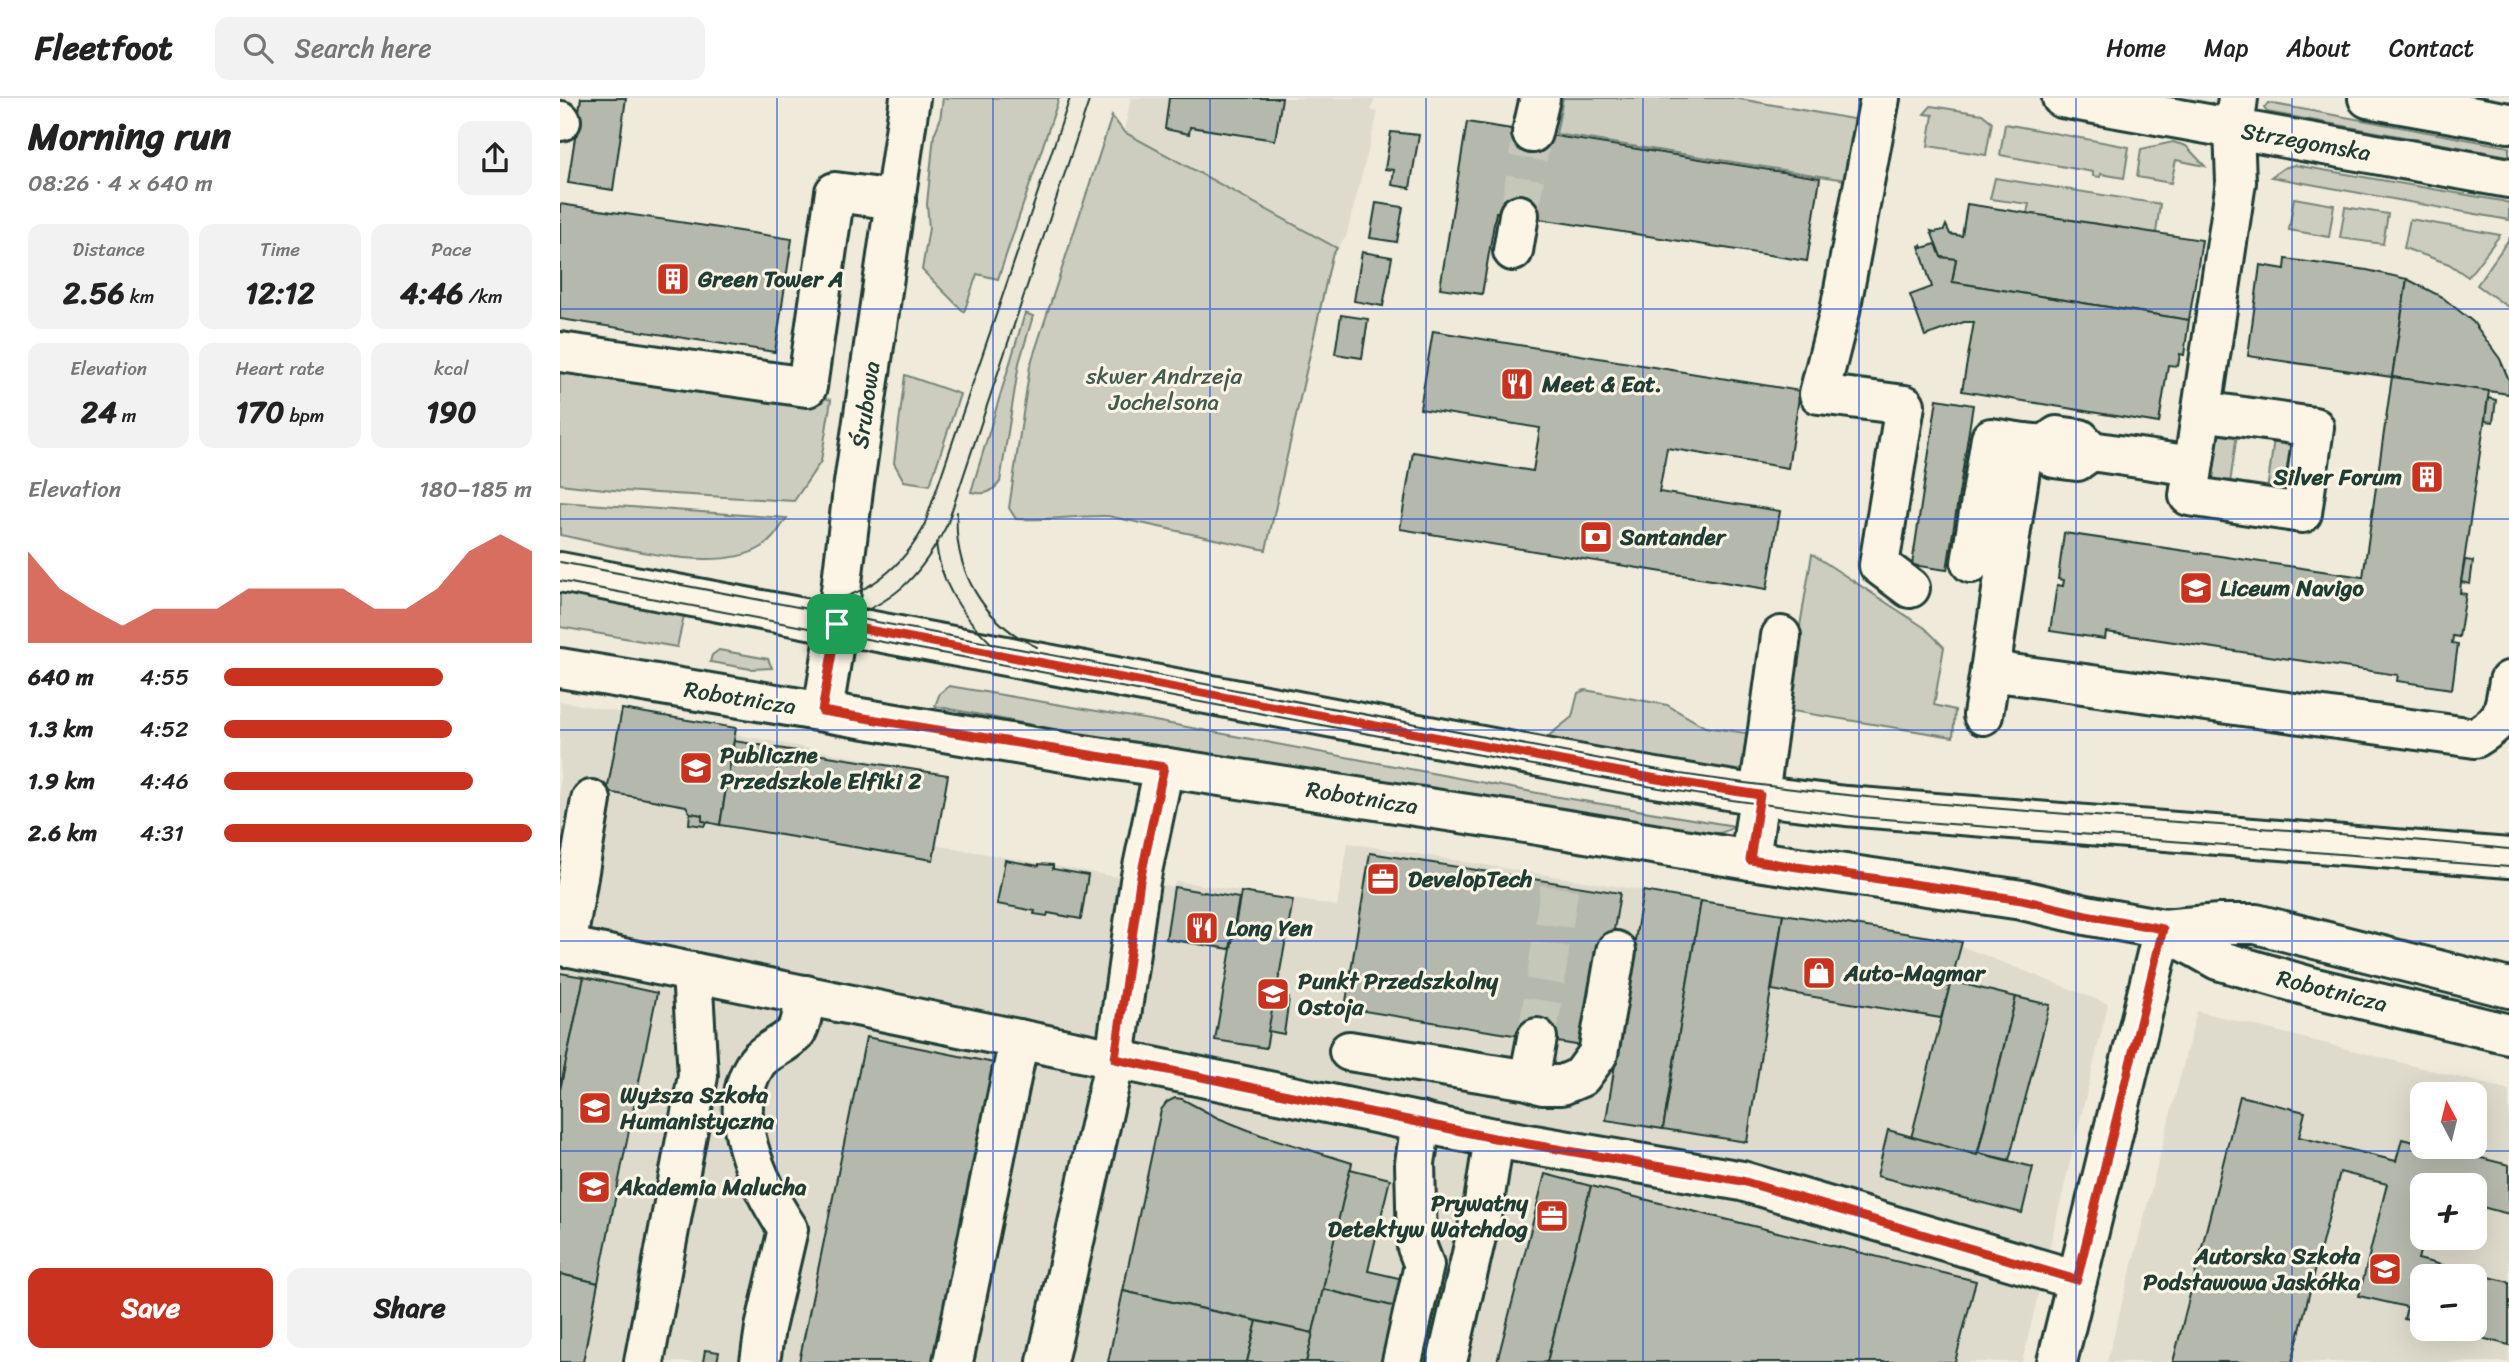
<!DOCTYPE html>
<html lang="en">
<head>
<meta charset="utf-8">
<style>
  :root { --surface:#fff; --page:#f2f2f2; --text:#222; --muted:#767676; --line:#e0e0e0; --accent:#c8321e }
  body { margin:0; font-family:Sriracha,sans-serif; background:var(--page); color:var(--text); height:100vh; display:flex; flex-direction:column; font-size:26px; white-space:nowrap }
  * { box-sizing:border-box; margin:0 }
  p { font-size:23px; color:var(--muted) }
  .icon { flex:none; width:38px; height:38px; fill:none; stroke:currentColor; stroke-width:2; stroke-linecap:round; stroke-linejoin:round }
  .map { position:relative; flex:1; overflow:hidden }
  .panel { display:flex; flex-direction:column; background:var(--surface); width:560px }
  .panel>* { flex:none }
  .needle { width:46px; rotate:353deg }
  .tools { position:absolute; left:1850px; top:984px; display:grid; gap:14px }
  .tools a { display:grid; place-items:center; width:77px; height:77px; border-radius:14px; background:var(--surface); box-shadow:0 7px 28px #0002; font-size:35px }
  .pin { position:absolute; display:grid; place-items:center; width:60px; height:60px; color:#fff; margin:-30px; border-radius:14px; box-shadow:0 4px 10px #0006 }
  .round { display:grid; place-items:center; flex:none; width:74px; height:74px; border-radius:14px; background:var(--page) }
  .headline { display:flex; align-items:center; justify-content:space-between; height:119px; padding:0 28px }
  h1 { font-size:38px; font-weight:800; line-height:52px }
  .stats { display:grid; grid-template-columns:repeat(3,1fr); gap:10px; height:119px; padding:7px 28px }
  .stats div { display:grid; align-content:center; border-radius:14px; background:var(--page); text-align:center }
  .stats b { font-size:30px; font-weight:800 }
  .stats small { font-size:19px; font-weight:400 }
  .stats p { font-size:19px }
  .chart { height:196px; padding:14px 28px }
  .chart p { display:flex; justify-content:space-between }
  .chart svg { width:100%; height:126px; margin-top:7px; fill:var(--accent); opacity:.7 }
  .button { display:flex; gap:14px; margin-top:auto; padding:14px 28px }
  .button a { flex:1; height:80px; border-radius:14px; background:var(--accent); color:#fff; font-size:28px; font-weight:800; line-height:80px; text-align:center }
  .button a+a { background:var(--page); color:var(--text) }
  ul { padding:0 28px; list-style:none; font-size:23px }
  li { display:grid; grid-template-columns:112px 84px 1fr; align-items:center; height:52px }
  li i { height:18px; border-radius:9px; background:var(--accent) }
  header { display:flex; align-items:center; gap:42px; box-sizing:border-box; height:98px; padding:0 35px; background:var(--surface); border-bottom:2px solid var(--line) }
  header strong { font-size:33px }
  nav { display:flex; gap:38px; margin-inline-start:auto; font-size:24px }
  .search { width:490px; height:63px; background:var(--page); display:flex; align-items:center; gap:18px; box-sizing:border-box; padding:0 24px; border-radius:14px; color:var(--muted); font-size:26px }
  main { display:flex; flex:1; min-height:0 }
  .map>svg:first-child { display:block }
</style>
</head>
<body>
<header>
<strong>Fleetfoot</strong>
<div class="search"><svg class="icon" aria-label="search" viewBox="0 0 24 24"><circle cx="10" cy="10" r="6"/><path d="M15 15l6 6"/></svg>Search here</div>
<nav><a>Home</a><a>Map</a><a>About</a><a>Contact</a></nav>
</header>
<main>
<section class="panel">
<div class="headline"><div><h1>Morning run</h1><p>08:26 · 4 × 640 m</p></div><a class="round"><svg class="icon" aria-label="share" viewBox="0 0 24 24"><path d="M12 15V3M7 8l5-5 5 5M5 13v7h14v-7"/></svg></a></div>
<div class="stats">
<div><p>Distance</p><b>2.56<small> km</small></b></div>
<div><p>Time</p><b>12:12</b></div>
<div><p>Pace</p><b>4:46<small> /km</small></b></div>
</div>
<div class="stats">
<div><p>Elevation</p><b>24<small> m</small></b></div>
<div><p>Heart rate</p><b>170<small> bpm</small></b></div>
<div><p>kcal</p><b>190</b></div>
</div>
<div class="chart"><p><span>Elevation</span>180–185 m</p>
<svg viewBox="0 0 160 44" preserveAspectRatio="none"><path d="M0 44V12L10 25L20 32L30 38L40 32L50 32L60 32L70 25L80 25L90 25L100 25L110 32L120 32L130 25L140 12L150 6L160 12V44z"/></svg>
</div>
<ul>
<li><b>640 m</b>4:55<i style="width:71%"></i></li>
<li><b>1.3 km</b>4:52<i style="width:74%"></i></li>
<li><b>1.9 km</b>4:46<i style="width:81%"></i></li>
<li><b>2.6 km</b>4:31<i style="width:100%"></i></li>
</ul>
<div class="button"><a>Save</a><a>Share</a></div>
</section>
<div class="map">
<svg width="1949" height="1264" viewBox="0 0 1949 1264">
  <rect width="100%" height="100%" fill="#efeada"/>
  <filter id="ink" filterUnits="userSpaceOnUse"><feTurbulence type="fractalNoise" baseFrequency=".0143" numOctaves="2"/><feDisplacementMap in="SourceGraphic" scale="14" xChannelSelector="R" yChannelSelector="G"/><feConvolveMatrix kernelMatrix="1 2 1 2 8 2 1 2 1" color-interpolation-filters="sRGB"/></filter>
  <g filter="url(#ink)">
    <g fill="#dedbcc" fill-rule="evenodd">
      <polygon points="571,0 815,0 811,12 818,14 786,139 777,150 564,34"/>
      <polygon points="0,603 387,677 376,747 614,789 616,783 777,808 788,745 1402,844 1401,848 1548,906 1462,1264 0,1264"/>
      <path d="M 1637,913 L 1949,992 L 1949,1264 L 1547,1264 ZM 1862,996 L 1914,996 L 1914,1048 L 1862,1048 ZM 1862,1087 L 1914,1087 L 1914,1139 L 1862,1139 ZM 1862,1178 L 1914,1178 L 1914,1230 L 1862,1230 Z"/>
    </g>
    <g fill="#cccdbf" stroke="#76857a" stroke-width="2">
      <polygon points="383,0 499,0 438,181 417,176 404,214 362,172 369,130 367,106 374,37 380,22"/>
      <polygon points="1003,0 1174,0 1304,23 1292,83 996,36"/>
      <polygon points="1708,5 1949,49 1949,58 1707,14 1704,10"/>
      <polygon points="1371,8 1422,16 1432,24 1426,57 1368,48 1373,17 1364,16"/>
      <path d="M 552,18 L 564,34 L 777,150 L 772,158 L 706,452 L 548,418 C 517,417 487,423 456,421 L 449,410 L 470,268 Z"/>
      <polygon points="1445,26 1569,49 1564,80 1541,76 1540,79 1533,78 1533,74 1440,57"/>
      <polygon points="1613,44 1626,48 1645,68 1616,62 1611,85 1577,79 1581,51"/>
      <polygon points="1734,67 1942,103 1949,105 1949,122 1711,79 1724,70"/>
      <polygon points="1435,80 1600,106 1596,135 1467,115 1469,106 1430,101"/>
      <polygon points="1734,100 1774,107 1769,139 1729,132"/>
      <polygon points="1785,109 1828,116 1823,146 1780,140"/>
      <polygon points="1850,121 1940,137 1908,179 1889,166 1844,150"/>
      <polygon points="1949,141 1949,208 1948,209 1917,187"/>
      <path d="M 465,215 L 473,218 L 459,265 L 440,384 C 431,395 425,397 411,394 Z"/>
      <polygon points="0,267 258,298 271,302 261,363 234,403 62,393 0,386"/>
      <polygon points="345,277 400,296 370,387 344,383 334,365"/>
      <polygon points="1661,335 1677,335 1670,386 1655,383 1651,378 1656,338"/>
      <polygon points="1714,341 1724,342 1735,350 1731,388 1724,392 1707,393"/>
      <path d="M 0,404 L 227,420 C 219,431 213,442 202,449 C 154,478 54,447 0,437 Z"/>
      <polygon points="1252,456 1365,530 1384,549 1374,607 1395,612 1393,639 1226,612"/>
      <polygon points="0,493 124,518 117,549 0,529"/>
      <polygon points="159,552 208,561 212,570 191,571 150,564 152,557"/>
      <path d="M 389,588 L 584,621 L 999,699 L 1174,728 C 1165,736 1154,736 1142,735 L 529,638 L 375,608 L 380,595 Z"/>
      <polygon points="1025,592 1107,607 1145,629 1193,636 1188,675 986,640 1012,619 1018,595"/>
    </g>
    <g fill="#b5b9ad" stroke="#1f3d34" stroke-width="2">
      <polygon points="21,0 66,0 53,92 8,85"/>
      <polygon points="609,0 722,0 715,42 630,29 629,36 605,31"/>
      <polygon points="907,24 1260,80 1247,163 936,114 922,196 880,190"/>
      <polygon points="831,34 859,37 850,90 832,87 834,72 825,71"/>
      <polygon points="816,105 843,109 837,144 810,140"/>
      <polygon points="0,106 232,141 215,254 0,221"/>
      <polygon points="1407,106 1642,142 1629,222 1392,184 1396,161 1381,159 1371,133 1375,134 1384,132 1386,127 1390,136 1402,138"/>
      <polygon points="1376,146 1381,159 1396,161 1392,184 1629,222 1624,257 1620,256 1618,268 1608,267 1599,325 1402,293 1414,224 1404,224 1365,238 1350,197 1372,189 1359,148 1361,147 1362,150"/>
      <polygon points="802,154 832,159 823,208 794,203"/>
      <polygon points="1726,161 1807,172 1847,181 1832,279 1688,258 1700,167 1725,171"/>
      <polygon points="1847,181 1882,199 1913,224 1940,261 1949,282 1949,296 1832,279"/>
      <polygon points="781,217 808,221 802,260 775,256"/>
      <polygon points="873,233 1240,293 1228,370 1107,350 1099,394 1220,413 1207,491 840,431 853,354 973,373 980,330 860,311"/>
      <polygon points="1832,279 1929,293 1901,484 1900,495 1906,496 1899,539 1893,538 1892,545 1898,546 1892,591 1837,583 1838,577 1546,534 1545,541 1490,533 1497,487 1503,488 1504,482 1498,481 1504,435 1803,479"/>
      <polygon points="1928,300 1936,302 1933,324 1925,323"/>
      <polygon points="1377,301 1413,307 1387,472 1352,467"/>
      <polygon points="1905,462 1913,463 1910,486 1901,484"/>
      <polygon points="62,611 176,630 160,727 142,723 142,717 130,715 126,708 47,694"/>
      <polygon points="174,643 388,677 373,762 160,727"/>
      <polygon points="130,715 142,717 142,723 148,724 144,728 129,726"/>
      <polygon points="810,755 1060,795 1035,950 785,910"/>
      <polygon points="445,762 479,768 479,766 493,767 493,771 528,777 521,821 488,815 487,818 474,816 475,813 437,806"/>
      <polygon points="614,789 679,800 670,851 606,841"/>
      <polygon points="1083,793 1141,803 1103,1031 1046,1022"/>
      <polygon points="681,794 733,802 706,950 655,942"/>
      <polygon points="1141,803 1223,816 1187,1044 1103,1031"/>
      <polygon points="1223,816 1402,844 1381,920 1212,892"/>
      <polygon points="0,875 24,879 0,992"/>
      <polygon points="24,879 97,895 38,1185 0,1176 0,992"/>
      <polygon points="1391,883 1456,899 1417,1057 1351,1040"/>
      <polygon points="715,898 729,900 724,936 708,933"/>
      <polygon points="1456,899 1490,907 1449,1062 1418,1055"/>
      <polygon points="306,939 439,966 377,1264 239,1264"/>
      <polygon points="1680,998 1745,1014 1739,1039 1836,1063 1842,1041 1862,1046 1862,1048 1873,1048 1949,1067 1949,1116 1914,1107 1914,1087 1862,1087 1862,1139 1864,1139 1858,1161 1949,1184 1949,1247 1882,1230 1914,1230 1914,1178 1862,1178 1862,1225 1844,1221 1847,1209 1799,1198 1827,1086 1780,1074 1732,1264 1613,1264"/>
      <polygon points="615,1000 622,1001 658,1020 701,1037 792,1065 753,1235 563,1193 601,1012 607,1004"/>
      <polygon points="1328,1032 1417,1057 1418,1055 1473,1069 1462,1115 1317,1078"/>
      <polygon points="790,1071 830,1081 808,1173 843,1181 836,1209 763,1191"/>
      <polygon points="985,1076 1031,1088 987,1264 937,1264"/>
      <polygon points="1031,1088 1416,1183 1395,1264 987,1264"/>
      <polygon points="0,1176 38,1185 23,1264 0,1264"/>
      <polygon points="763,1191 836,1209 823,1264 746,1264"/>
      <polygon points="563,1193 697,1223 687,1264 548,1264"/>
      <polygon points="697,1223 753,1235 746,1264 687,1264"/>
      <polygon points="145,1252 159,1254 157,1264 143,1264"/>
    </g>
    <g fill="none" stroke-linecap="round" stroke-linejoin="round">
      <g stroke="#c5c7b9" stroke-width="38" stroke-dasharray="38 19" stroke-linecap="butt">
        <polyline points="959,117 972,35"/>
        <polyline points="977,940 1000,785"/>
      </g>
      <defs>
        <g id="minor">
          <polyline points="1320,0 1280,213 1259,296 1345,307 1319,467 1350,490"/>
          <polyline points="0,23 1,23"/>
          <polyline points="972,35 980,0"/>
          <polyline points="953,153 959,117"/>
          <polyline points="0,254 247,289 275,94 336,102"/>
          <polyline points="1642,313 1754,329 1742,415 1629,398 1676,84 1674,31 1678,0"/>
          <polygon points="1497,338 1520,341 1531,353 1517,363 1494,360 1485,347"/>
          <polyline points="1531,353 1633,368"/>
          <polyline points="1411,465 1431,340 1464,345"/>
          <polyline points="0,474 1060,674 1210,699 1286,708 1949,760"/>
          <polyline points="0,570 504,654 953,723 1190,762 1462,802 1526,817 1603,831 1659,826 1696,826 1949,890"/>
          <polyline points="1430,573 1464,345 1485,347"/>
          <polyline points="263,613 277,526 293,392 350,0"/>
          <path d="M 1423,617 L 1430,573 L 1915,640 C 1944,623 1944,615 1949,583"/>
          <polyline points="604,669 580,783 555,961 934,1040 1182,1083 1517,1182"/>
          <polyline points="1190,762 1221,538"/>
          <polyline points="1603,831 1658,862 1755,890 1949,936"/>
          <polyline points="0,847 555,961 487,1264"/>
          <polyline points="6,849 31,702"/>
          <polyline points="977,940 969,982 983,987 1002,987 1021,979 1038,956 1056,853"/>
          <polyline points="789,953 969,982"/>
          <polyline points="84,1264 138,978 132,874"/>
          <path d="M 200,1264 L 205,1230 L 228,1131 C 199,1087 162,1014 197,964 C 207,951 226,947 236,934 C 242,926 243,908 246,897"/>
          <polyline points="393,1264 459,941"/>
          <polyline points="842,1264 864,1167 857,1149 855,1065 861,1024"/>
          <polyline points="887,1264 924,1104 934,1040"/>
          <polyline points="1497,1264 1603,831"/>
        </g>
        <g id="major">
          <polyline points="1502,0 1949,80"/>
          <polyline points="1808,0 1949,25"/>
        </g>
      </defs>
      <use href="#minor" stroke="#1f3d34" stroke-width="44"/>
      <use href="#major" stroke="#1f3d34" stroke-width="44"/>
      <use href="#minor" stroke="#fcf5e5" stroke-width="38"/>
      <use href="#major" stroke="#fcf5e5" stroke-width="38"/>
      <g stroke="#1f3d34" stroke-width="2">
        <path d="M 397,414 C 393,473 424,525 477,549"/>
        <path d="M 376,445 C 380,486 403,519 433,547"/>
        <path d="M 0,464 L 1120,676 C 1395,717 1673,722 1949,751"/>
        <polyline points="0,483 1058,683 1172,702 1299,719 1949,769"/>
        <path d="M 246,506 C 298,504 338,475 363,431 L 510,0"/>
        <path d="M 291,519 C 341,500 363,473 387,427 L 530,0"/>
      </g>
    </g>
  </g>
  <g fill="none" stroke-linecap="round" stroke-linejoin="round" filter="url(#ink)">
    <defs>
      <polygon id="route" points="277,526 1097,681 1200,697 1190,762 1462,802 1526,817 1603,831 1517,1182 1182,1083 934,1040 555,961 580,783 604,669 262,613"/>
    </defs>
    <use href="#route" stroke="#fff" stroke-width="14"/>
    <use href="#route" stroke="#c8321e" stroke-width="9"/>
  </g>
  <path fill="none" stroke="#1d4ed8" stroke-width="2" stroke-opacity="0.55" d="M 217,0 L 217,1264M 433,0 L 433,1264M 650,0 L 650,1264M 866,0 L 866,1264M 1083,0 L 1083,1264M 1299,0 L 1299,1264M 1516,0 L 1516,1264M 1732,0 L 1732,1264M 0,211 L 1949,211M 0,421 L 1949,421M 0,632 L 1949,632M 0,843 L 1949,843M 0,1053 L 1949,1053"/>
  <defs>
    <symbol id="building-square" viewBox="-11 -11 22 22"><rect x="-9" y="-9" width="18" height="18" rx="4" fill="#c8321e" stroke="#fcf5e5"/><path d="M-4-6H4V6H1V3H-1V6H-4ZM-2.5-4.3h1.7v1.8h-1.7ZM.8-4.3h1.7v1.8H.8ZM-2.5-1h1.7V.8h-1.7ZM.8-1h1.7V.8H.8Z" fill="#fff"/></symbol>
    <symbol id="restaurant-square" viewBox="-11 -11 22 22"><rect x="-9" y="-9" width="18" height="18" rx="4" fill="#c8321e" stroke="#fcf5e5"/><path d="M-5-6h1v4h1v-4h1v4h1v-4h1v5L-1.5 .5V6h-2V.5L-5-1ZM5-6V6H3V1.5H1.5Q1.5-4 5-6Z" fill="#fff"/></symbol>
    <symbol id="bank-square" viewBox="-11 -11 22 22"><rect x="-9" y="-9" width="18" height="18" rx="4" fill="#c8321e" stroke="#fcf5e5"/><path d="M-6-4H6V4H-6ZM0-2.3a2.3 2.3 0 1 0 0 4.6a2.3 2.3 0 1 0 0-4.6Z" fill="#fff"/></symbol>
    <symbol id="school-square" viewBox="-11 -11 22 22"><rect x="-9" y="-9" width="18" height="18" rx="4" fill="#c8321e" stroke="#fcf5e5"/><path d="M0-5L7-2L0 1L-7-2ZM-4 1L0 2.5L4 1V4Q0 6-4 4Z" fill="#fff"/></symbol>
    <symbol id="office-square" viewBox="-11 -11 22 22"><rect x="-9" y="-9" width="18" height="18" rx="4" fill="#c8321e" stroke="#fcf5e5"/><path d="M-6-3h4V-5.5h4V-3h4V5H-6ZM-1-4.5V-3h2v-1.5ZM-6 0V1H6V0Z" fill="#fff"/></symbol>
    <symbol id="shop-square" viewBox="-11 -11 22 22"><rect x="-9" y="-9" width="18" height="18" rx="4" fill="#c8321e" stroke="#fcf5e5"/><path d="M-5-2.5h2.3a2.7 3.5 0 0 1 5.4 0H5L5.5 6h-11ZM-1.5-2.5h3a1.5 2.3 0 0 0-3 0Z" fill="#fff"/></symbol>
    <symbol id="university-square" viewBox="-11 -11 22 22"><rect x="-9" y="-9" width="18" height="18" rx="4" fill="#c8321e" stroke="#fcf5e5"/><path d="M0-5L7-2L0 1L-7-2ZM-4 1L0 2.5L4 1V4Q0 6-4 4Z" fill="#fff"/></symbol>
  </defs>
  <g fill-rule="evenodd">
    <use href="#building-square" x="94" y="162" width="38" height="38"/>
    <use href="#restaurant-square" x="938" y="267" width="38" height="38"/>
    <use href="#building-square" x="1848" y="360" width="38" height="38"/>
    <use href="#bank-square" x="1017" y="420" width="38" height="38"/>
    <use href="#school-square" x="1617" y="471" width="38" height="38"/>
    <use href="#school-square" x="117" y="651" width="38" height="38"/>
    <use href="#office-square" x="804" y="762" width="38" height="38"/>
    <use href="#restaurant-square" x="623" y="811" width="38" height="38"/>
    <use href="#shop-square" x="1240" y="856" width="38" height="38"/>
    <use href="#school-square" x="694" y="877" width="38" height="38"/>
    <use href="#university-square" x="16" y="991" width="38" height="38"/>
    <use href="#school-square" x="15" y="1070" width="38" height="38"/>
    <use href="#office-square" x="973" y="1099" width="38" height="38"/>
    <use href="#school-square" x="1806" y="1152" width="38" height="38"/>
  </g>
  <g text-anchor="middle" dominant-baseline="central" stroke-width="6" stroke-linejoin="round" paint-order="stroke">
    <g font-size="23" fill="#1f3d34" stroke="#fcf5e5">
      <text transform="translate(1746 44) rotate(10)">Strzegomska</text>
      <text transform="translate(306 307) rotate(-82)">Śrubowa</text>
      <text transform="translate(180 600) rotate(9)">Robotnicza</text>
      <text transform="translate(802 700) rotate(9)">Robotnicza</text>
      <text transform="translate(1772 893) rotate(14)">Robotnicza</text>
    </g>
    <g font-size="23" font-weight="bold" fill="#1f3d34" stroke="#fcf5e5" text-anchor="start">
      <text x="138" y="181">Green Tower A</text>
      <text x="982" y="286">Meet &amp; Eat.</text>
      <text x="1842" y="379" text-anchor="end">Silver Forum</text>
      <text x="1060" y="439">Santander</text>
      <text x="1660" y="490">Liceum Navigo</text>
      <text x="160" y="657">Publiczne<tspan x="160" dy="26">Przedszkole Elfiki 2</tspan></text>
      <text x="848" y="781">DevelopTech</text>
      <text x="666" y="830">Long Yen</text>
      <text x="1284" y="875">Auto-Magmar</text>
      <text x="738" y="883">Punkt Przedszkolny<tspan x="738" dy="26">Ostoja</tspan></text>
      <text x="60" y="997">Wyższa Szkoła<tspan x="60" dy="26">Humanistyczna</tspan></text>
      <text x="58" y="1089">Akademia Malucha</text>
      <text x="968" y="1105" text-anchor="end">Prywatny<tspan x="968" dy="26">Detektyw Watchdog</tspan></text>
      <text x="1800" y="1158" text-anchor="end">Autorska Szkoła<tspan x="1800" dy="26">Podstawowa Jaskółka</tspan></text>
    </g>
    <g font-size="23" fill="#425a50" stroke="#fcf5e5">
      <text x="604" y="278">skwer Andrzeja<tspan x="604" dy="26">Jochelsona</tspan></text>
    </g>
  </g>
</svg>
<div class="tools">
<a><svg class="needle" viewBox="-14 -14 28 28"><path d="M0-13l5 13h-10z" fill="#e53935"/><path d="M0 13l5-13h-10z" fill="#767676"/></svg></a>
<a>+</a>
<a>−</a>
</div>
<div class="pin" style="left:277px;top:526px;background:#1e9e55"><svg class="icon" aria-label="arrive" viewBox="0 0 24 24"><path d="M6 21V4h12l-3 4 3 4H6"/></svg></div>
</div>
</main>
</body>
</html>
